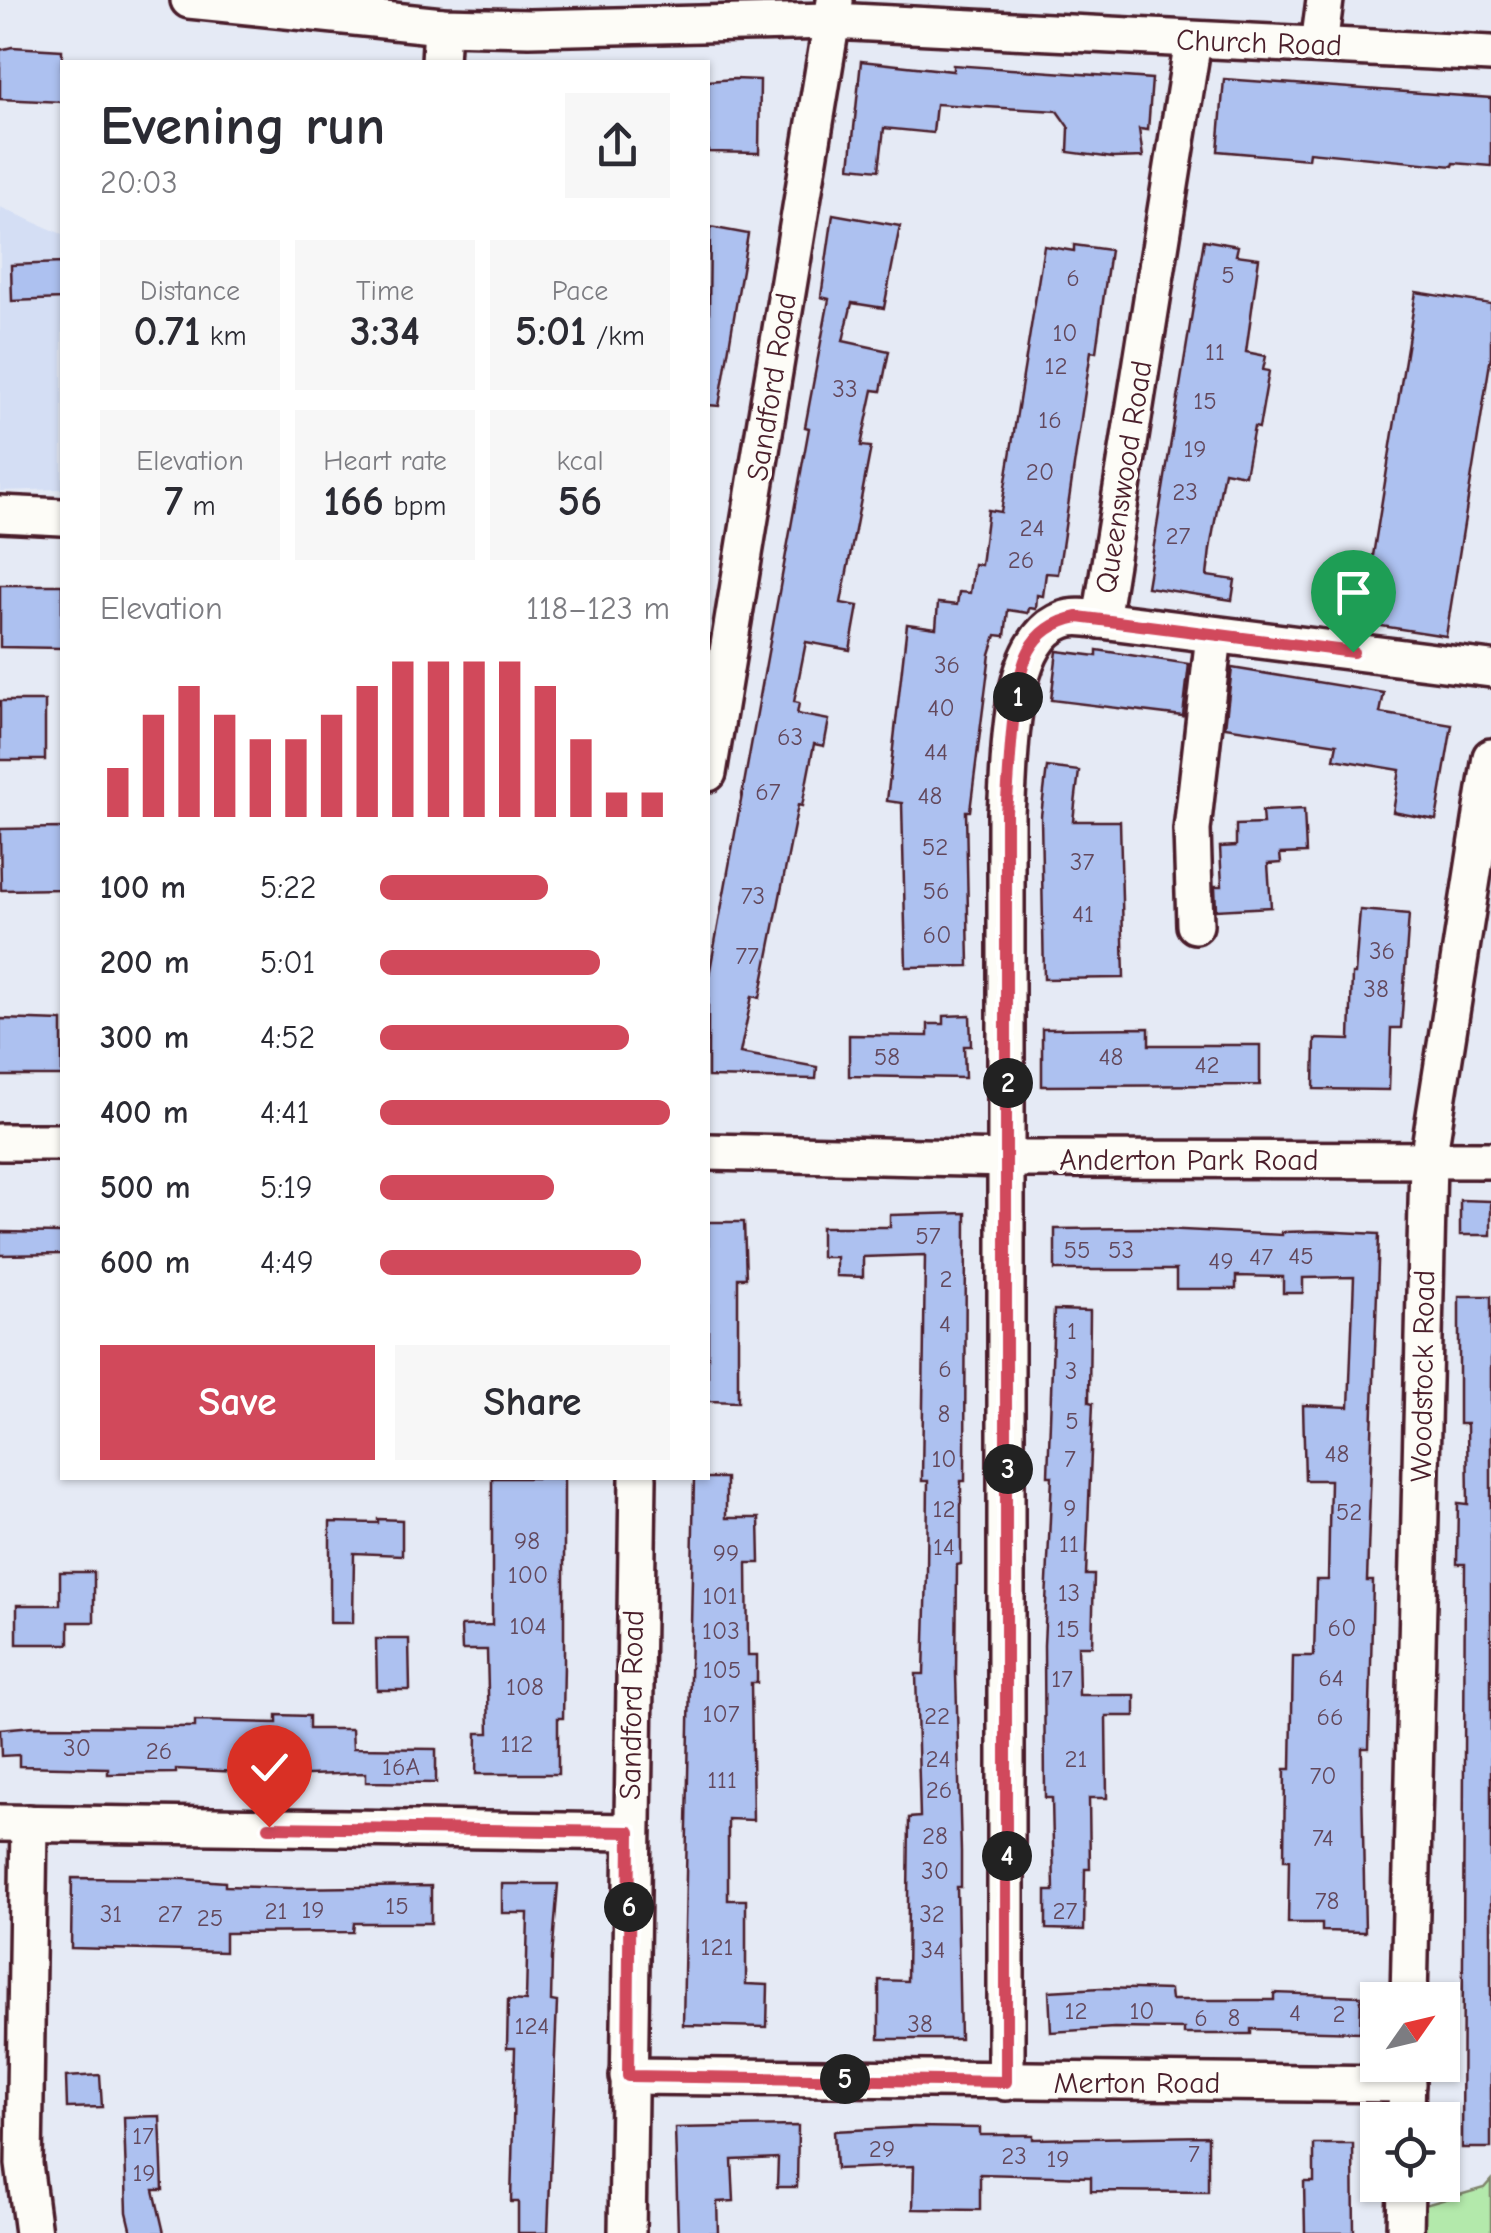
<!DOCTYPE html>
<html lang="en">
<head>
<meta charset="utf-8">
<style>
  :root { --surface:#fff; --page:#f7f7f7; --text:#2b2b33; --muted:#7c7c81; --accent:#d1495b }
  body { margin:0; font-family:"Comic Neue",sans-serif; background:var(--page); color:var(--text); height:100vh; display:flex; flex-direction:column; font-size:38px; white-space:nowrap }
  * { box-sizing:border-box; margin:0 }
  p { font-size:32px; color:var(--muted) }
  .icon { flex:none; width:55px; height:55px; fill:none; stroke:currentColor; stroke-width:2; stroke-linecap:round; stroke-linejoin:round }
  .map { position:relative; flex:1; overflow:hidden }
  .details { position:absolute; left:60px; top:60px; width:650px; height:1420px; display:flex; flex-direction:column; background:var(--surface); border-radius:0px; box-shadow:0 2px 8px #0004 }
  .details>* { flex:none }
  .needle { width:65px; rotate:56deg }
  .controls { position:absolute; left:1360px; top:1982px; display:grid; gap:20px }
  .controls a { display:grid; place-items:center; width:100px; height:100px; border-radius:0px; background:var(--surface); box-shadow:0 2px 8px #0004; font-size:50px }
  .pin { position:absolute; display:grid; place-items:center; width:85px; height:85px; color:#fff; margin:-102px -42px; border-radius:50% 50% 50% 0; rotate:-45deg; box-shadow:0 0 10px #0007 }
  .pin .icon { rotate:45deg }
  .km { position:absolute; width:50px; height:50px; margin:-25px; border-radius:50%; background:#222; color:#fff; font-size:28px; line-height:50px; text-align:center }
  .round { display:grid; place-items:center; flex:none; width:105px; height:105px; border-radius:0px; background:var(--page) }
  .headline { display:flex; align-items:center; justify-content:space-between; height:170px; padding:0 40px }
  h1 { font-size:55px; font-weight:800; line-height:75px }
  .metrics { display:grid; grid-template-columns:repeat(3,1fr); gap:15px; height:170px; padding:10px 40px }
  .metrics div { display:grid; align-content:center; border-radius:0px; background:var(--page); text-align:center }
  .metrics b { font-size:42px; font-weight:800 }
  .metrics small { font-size:28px; font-weight:400 }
  .metrics p { font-size:28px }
  .chart { height:280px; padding:20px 40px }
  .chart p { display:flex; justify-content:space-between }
  .chart svg { width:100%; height:180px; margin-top:10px; stroke:var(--accent); stroke-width:6 }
  .button { display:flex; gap:20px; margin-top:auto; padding:20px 40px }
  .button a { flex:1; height:115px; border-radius:0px; background:var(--accent); color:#fff; font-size:40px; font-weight:800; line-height:115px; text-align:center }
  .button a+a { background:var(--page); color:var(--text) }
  ul { padding:0 40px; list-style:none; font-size:32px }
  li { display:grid; grid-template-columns:160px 120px 1fr; align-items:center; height:75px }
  li i { height:25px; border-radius:12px; background:var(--accent) }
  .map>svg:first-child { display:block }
</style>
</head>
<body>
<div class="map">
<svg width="1491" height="2233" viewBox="0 0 1491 2233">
  <rect width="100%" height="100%" fill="#e5eaf5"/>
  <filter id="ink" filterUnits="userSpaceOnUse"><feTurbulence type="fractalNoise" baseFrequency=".01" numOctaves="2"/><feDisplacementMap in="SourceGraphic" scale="20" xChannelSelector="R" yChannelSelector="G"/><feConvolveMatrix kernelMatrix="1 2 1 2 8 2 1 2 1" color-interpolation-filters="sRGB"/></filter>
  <g filter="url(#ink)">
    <polygon fill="#d4def4" points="0,207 62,234 62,489 0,491"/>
    <polygon fill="#b3e9ab" stroke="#7e846b" stroke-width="2.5" points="1491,2180 1491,2233 1425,2233 1425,2205 1484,2188"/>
    <g fill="#adc1f0" stroke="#4a1f2b" stroke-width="2.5">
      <polygon points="12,47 62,50 62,102 0,99 0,50"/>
      <polygon points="861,61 953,71 953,65 1152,79 1148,130 1139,129 1143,157 1113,158 1068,152 1069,128 1057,111 936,104 933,133 884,128 879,170 850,167"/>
      <polygon points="734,79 760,80 759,153 708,152 708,81"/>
      <polygon points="1224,79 1491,98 1491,166 1454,163 1453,166 1309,152 1308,159 1218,151"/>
      <polygon points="833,214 900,226 884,308 852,303 843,341 889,351 881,391 873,390 861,446 871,447 841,603 858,606 850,650 806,642 794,702 799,703 797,714 829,720 824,746 814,744 802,806 798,805 760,998 752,996 740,1053 817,1067 816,1079 708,1077 708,981 809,428 805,427 829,299 821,297"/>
      <polygon points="710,227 748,234 719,406 708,405"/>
      <polygon points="1204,240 1238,246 1236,255 1259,258 1246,352 1266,356 1263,370 1269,371 1259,428 1254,427 1245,475 1224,471 1210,549 1207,576 1235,580 1232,600 1147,587"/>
      <polygon points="1074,245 1110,250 1096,352 1091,351 1058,574 1046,573 1043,596 1037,595 1036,609 1029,608 1028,613 1008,610 1005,636 996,635 990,654 970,811 966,811 969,966 906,967 902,803 887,801 907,624 936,628 938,603 957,605 959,592 970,593 974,564 981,565 988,510 1001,512 1044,246 1074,251"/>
      <polygon points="62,263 62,299 12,301 11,265"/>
      <polygon points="1416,292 1491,304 1491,356 1446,636 1362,623"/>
      <polygon points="0,585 62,585 62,648 0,647"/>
      <polygon points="1097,650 1189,664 1183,716 1051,700 1057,651 1097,656"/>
      <polygon points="1232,668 1384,693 1380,713 1452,725 1436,820 1393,812 1400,770 1334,759 1337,744 1225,727"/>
      <rect x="0" y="701" width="45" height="59"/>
      <polygon points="1047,767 1079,771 1073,821 1120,821 1124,978 1044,979 1041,816"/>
      <polygon points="1304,809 1306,853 1280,854 1281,863 1268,864 1271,907 1216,910 1215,886 1222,886 1220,847 1236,846 1236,825 1263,824 1262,811"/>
      <polygon points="62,828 62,889 1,890 0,829"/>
      <polygon points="1360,910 1409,914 1401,1028 1391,1028 1389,1090 1314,1089 1315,1039 1350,1040 1352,974 1355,974"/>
      <polygon points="970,1015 971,1046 964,1046 965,1078 849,1076 849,1035 928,1036 928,1024 944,1024 944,1016"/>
      <polygon points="0,1019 62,1021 62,1076 0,1076"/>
      <polygon points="1149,1028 1149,1045 1260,1045 1260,1085 1042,1086 1042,1029"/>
      <polygon points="1460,1200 1491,1201 1491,1235 1460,1235"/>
      <polygon points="966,1213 965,1481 961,1481 961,1564 957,1565 956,1674 961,1852 961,1887 957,1887 960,2039 879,2039 879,1980 907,1981 909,1818 920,1817 916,1674 924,1674 927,1573 928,1481 922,1481 925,1255 863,1257 863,1277 836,1276 836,1257 821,1257 821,1227 890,1227 890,1215"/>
      <polygon points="708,1222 744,1222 746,1278 738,1278 738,1402 708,1401"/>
      <polygon points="1143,1228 1282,1235 1282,1232 1318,1231 1379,1234 1367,1581 1373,1581 1369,1748 1362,1748 1362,1782 1365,1932 1322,1931 1322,1923 1288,1923 1289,1860 1284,1860 1285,1769 1291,1769 1293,1656 1314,1656 1316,1580 1328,1580 1330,1480 1305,1480 1303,1405 1349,1407 1354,1277 1303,1278 1303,1293 1283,1293 1283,1277 1236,1276 1236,1289 1176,1289 1176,1270 1055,1270 1055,1229"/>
      <polygon points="0,1232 62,1233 62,1254 0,1255"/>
      <polygon points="1459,1296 1491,1296 1491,2148 1462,2148 1465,1564 1457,1564 1458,1503 1468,1504 1467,1424 1459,1424"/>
      <polygon points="1054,1310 1090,1311 1089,1402 1093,1403 1086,1575 1094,1575 1092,1646 1078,1646 1079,1695 1135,1695 1135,1716 1106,1716 1107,1798 1089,1798 1090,1869 1085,1869 1084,1930 1046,1929 1046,1891 1054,1891 1052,1798 1045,1798 1044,1645 1052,1476 1048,1476"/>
      <polygon points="492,1478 564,1478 564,1663 563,1718 558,1718 558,1774 476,1774 477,1733 489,1733 487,1650 462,1650 461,1626 492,1625"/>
      <polygon points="694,1478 726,1478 726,1518 759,1518 760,1563 747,1563 748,1655 757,1655 757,1683 751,1683 753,1820 728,1819 728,1900 746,1900 746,1984 768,1985 767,2027 683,2025"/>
      <polygon points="378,1519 402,1520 402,1555 354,1553 353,1623 330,1623 330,1522 378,1523"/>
      <polygon points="60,1572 94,1572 94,1622 69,1622 69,1644 17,1644 17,1605 60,1605"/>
      <polygon points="376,1639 409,1639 410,1690 377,1690"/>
      <polygon points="277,1715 309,1716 309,1729 352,1729 353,1748 436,1749 436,1783 366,1782 366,1773 308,1775 176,1769 176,1773 108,1774 108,1768 19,1766 19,1755 1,1756 0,1729 34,1726 195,1727 195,1721 277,1723"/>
      <polygon points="72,1878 183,1879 225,1882 225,1886 290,1888 431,1886 431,1923 354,1923 353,1932 225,1933 225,1952 71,1948"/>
      <polygon points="502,1884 558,1884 552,1958 551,2001 557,2002 548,2233 518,2233 518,2202 511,2202 515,2048 507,2048 508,2000 526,2001 528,1913 502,1913"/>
      <polygon points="1101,1988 1170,1990 1171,2000 1274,2000 1274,1993 1361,1996 1360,2032 1251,2029 1251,2034 1184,2034 1184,2029 1114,2028 1051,2032 1049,1991"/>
      <polygon points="100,2075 102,2107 67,2108 66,2077"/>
      <polygon points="160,2116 163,2190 154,2190 164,2233 132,2233 127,2212 124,2117"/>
      <polygon points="798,2126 797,2187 777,2187 778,2158 732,2160 734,2201 717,2202 718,2233 678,2233 675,2128"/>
      <polygon points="914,2127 980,2128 980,2135 1033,2135 1033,2139 1208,2136 1208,2192 1091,2191 1091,2177 980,2174 980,2210 913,2209 914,2166 836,2169 834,2131"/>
      <polygon points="1314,2144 1353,2144 1354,2233 1305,2233 1304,2182 1314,2182"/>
    </g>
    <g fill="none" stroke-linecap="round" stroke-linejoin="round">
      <defs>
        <g id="minor">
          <polyline points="189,0 442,26 529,28 832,21 1491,54"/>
          <polyline points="1319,45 1325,0"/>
          <polyline points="440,62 442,26"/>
          <polyline points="0,514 62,517"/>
          <polyline points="1101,620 1491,669"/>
          <polyline points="708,773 835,1"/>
          <polyline points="1195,925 1192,830 1214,635"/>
          <polyline points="0,1142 62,1142"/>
          <polyline points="708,1152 1008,1159 1491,1160"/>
          <polyline points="0,1823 630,1832"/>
          <polyline points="29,1823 24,2164 33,2233"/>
          <polyline points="1409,2000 1428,1160 1491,757"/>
          <polyline points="628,2076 1407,2084"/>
          <path d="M 1006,2082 L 1006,812 C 1011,761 1006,641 1063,620 C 1075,615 1089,618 1101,620 L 1193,41"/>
          <polyline points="1406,2120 1407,2065"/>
          <polyline points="627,2233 638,1478"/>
          <polyline points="1405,2233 1406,2185"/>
        </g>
      </defs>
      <use href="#minor" stroke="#4a1f2b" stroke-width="42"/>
      <use href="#minor" stroke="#fdfcf7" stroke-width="35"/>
    </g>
  </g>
  <g fill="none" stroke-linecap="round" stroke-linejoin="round" filter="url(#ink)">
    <defs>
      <path id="route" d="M 269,1827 L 630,1832 L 628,2076 L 1006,2082 L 1006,812 C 1010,771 1011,686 1029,651 C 1039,632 1057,621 1078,617 L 1353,652"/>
    </defs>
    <use href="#route" stroke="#fff" stroke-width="20"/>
    <use href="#route" stroke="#d1495b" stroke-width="12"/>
  </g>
  <g text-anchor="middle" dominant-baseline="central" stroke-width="8" stroke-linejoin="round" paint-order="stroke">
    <g font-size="25" fill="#63485c">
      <text x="1228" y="274">5</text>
      <text x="1073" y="277">6</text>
      <text x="1065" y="332">10</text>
      <text x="1215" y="351">11</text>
      <text x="1056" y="365">12</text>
      <text x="845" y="388">33</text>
      <text x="1205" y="400">15</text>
      <text x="1050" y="419">16</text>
      <text x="1195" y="448">19</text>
      <text x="1040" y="471">20</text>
      <text x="1185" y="491">23</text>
      <text x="1032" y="527">24</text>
      <text x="1178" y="535">27</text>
      <text x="1021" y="559">26</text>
      <text x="947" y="664">36</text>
      <text x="941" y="707">40</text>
      <text x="790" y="736">63</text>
      <text x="936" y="751">44</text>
      <text x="768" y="791">67</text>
      <text x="930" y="795">48</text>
      <text x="935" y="846">52</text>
      <text x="1082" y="861">37</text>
      <text x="936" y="890">56</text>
      <text x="753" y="895">73</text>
      <text x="1083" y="913">41</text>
      <text x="937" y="934">60</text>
      <text x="1382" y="950">36</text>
      <text x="747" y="955">77</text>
      <text x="1376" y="988">38</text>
      <text x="887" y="1056">58</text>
      <text x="1111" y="1056">48</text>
      <text x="1207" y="1064">42</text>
      <text x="928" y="1235">57</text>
      <text x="1077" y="1249">55</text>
      <text x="1121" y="1249">53</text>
      <text x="1301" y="1255">45</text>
      <text x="1261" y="1256">47</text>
      <text x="1221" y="1260">49</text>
      <text x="946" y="1278">2</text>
      <text x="945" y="1323">4</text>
      <text x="1072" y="1330">1</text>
      <text x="945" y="1368">6</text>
      <text x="1071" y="1370">3</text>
      <text x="944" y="1413">8</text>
      <text x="1072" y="1420">5</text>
      <text x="1337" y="1453">48</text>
      <text x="944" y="1458">10</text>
      <text x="1070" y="1458">7</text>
      <text x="1070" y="1507">9</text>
      <text x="944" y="1508">12</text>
      <text x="1349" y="1511">52</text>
      <text x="527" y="1540">98</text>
      <text x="1069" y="1543">11</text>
      <text x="944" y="1546">14</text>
      <text x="726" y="1552">99</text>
      <text x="528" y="1574">100</text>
      <text x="1069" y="1592">13</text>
      <text x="720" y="1595">101</text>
      <text x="528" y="1625">104</text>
      <text x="1342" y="1627">60</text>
      <text x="1068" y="1628">15</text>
      <text x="721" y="1630">103</text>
      <text x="722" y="1669">105</text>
      <text x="1331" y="1677">64</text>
      <text x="1062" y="1678">17</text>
      <text x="525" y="1686">108</text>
      <text x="721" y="1713">107</text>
      <text x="937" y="1715">22</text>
      <text x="1330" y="1716">66</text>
      <text x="517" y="1743">112</text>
      <text x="77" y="1747">30</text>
      <text x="159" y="1750">26</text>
      <text x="938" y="1758">24</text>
      <text x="1076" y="1758">21</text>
      <text x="401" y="1766">16A</text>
      <text x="1323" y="1775">70</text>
      <text x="722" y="1779">111</text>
      <text x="939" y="1789">26</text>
      <text x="935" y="1835">28</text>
      <text x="1323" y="1837">74</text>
      <text x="935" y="1870">30</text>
      <text x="1327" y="1900">78</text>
      <text x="397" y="1905">15</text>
      <text x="313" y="1909">19</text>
      <text x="276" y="1910">21</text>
      <text x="1065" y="1910">27</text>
      <text x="111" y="1913">31</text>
      <text x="170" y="1913">27</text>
      <text x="932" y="1913">32</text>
      <text x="210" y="1917">25</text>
      <text x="717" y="1946">121</text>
      <text x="933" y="1949">34</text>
      <text x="1076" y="2010">12</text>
      <text x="1142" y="2010">10</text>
      <text x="1295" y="2012">4</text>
      <text x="1339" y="2013">2</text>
      <text x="1201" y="2017">6</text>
      <text x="1234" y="2017">8</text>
      <text x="920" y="2023">38</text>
      <text x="532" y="2025">124</text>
      <text x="143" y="2135">17</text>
      <text x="882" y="2148">29</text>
      <text x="1194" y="2153">7</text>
      <text x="1014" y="2155">23</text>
      <text x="1058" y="2158">19</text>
      <text x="144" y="2172">19</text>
    </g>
    <g font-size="30" fill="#4a1f2b" stroke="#fdfcf7">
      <text transform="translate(1259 43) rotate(2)">Church Road</text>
      <text transform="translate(772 387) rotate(-81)">Sandford Road</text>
      <text transform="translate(1124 477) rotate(-81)">Queenswood Road</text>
      <text x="1189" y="1160">Anderton Park Road</text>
      <text transform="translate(1423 1376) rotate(-89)">Woodstock Road</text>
      <text transform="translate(632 1705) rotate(-89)">Sandford Road</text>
      <text x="1137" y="2083">Merton Road</text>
    </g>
  </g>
</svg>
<div class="controls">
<a><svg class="needle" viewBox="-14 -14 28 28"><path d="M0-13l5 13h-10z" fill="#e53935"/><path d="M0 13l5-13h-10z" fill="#7c7c81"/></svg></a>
<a><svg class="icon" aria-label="locate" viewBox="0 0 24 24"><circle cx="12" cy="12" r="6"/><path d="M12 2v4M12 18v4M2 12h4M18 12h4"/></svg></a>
</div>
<div class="pin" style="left:1353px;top:652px;background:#1e9e55"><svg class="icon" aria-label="arrive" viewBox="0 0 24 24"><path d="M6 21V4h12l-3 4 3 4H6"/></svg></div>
<div class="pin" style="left:269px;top:1827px;background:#d93025"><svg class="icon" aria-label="check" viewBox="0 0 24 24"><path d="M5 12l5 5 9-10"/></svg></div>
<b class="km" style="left:1018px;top:697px">1</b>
<b class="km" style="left:1008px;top:1083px">2</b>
<b class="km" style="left:1008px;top:1469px">3</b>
<b class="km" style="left:1007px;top:1856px">4</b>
<b class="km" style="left:845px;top:2079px">5</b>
<b class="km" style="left:629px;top:1907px">6</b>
<section class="details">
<div class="headline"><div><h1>Evening run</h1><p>20:03</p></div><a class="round"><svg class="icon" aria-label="share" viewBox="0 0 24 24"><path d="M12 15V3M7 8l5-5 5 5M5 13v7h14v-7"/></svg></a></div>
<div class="metrics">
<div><p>Distance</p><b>0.71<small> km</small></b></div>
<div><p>Time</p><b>3:34</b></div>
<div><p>Pace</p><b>5:01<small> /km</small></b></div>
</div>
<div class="metrics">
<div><p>Elevation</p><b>7<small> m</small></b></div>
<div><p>Heart rate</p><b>166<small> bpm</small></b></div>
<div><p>kcal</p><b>56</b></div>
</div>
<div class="chart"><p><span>Elevation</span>118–123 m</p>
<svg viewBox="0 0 160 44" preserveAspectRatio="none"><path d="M5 44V32M15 44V19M25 44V12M35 44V19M45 44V25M55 44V25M65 44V19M75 44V12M85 44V6M95 44V6M105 44V6M115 44V6M125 44V12M135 44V25M145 44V38M155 44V38"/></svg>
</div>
<ul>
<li><b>100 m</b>5:22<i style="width:58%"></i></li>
<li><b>200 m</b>5:01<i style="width:76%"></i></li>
<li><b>300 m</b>4:52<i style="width:86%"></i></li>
<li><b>400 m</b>4:41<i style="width:100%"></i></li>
<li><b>500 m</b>5:19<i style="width:60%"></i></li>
<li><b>600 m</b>4:49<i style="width:90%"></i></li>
</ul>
<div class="button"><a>Save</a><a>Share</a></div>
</section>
</div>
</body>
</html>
